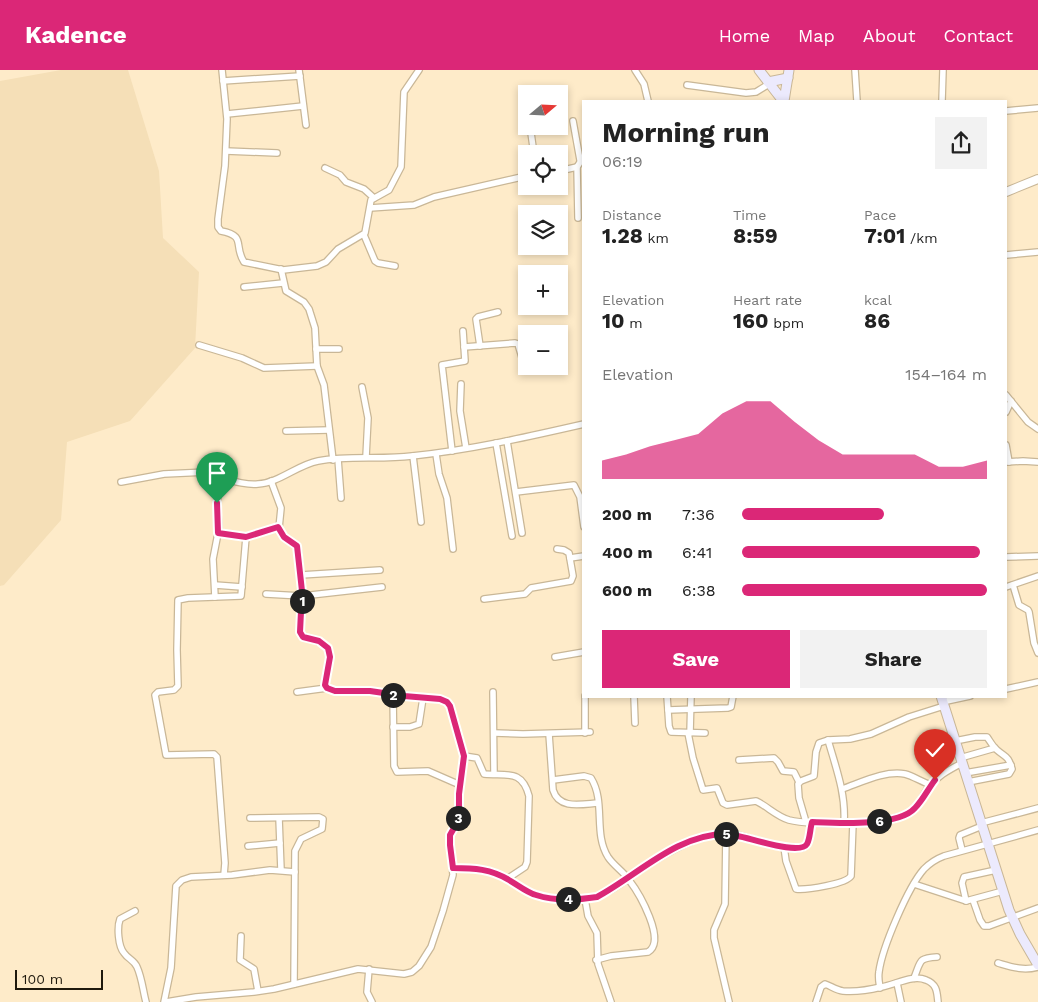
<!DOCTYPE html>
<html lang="en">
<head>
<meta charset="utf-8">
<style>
  :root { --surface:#fff; --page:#f2f2f2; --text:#222; --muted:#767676; --accent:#db2777 }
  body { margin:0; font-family:"Work Sans",sans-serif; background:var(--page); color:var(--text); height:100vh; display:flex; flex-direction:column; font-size:19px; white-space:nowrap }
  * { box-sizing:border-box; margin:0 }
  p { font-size:16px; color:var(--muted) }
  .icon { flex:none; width:28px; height:28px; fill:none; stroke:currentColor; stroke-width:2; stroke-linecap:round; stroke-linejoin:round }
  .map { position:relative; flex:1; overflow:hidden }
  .panel { position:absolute; left:582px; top:30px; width:425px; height:598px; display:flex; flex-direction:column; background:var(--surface); border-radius:0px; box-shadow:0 2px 8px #0003 }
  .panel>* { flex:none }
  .needle { width:32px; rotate:71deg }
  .buttons { position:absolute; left:518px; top:15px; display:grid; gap:10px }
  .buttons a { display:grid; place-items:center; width:50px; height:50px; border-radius:0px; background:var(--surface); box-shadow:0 2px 8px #0003; font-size:25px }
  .scale { position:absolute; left:15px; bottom:12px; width:88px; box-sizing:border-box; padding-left:5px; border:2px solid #1f190d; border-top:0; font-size:14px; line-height:18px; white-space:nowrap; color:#1f190d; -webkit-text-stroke:4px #feebc9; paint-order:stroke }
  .pin { position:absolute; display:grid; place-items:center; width:42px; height:42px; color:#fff; margin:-51px -21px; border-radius:50% 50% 50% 0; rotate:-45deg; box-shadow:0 0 5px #0007 }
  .pin .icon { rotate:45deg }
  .km { position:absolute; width:25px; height:25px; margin:-12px; border-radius:50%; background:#222; color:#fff; font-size:14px; line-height:25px; text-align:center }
  .round { display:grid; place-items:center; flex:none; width:52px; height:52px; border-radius:0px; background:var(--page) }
  .summary { display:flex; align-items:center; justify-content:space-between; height:85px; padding:0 20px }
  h1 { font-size:28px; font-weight:700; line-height:38px }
  .figures { display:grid; grid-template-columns:repeat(3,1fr); gap:8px; height:85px; padding:5px 20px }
  .figures div { display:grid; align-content:center }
  .figures b { font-size:21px; font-weight:700 }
  .figures small { font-size:14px; font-weight:400 }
  .figures p { font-size:14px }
  .chart { height:140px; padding:10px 20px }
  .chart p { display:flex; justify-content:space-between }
  .chart svg { width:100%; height:90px; margin-top:5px; fill:var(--accent); opacity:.7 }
  .primary-button { display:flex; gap:10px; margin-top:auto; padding:10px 20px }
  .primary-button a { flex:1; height:58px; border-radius:0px; background:var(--accent); color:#fff; font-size:20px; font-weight:700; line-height:58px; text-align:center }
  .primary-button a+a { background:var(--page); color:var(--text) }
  ul { padding:0 20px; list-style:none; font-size:16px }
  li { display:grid; grid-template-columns:80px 60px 1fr; align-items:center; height:38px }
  li i { height:12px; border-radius:6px; background:var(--accent) }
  header { display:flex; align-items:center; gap:30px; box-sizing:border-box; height:70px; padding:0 25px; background:var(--accent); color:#fff }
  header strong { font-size:24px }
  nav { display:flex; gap:28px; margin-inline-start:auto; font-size:18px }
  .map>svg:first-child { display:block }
</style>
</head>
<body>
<header>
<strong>Kadence</strong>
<nav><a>Home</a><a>Map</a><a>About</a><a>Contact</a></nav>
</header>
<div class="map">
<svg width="1038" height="932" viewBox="0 0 1038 932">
  <rect width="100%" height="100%" fill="#feebc9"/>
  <polygon fill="#f5dfb7" points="61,0 128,0 159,101 163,168 199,202 195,278 130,351 67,372 61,450 4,515 0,516 0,11"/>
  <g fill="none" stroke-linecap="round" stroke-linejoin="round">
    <defs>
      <g id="minor">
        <path d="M 222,0 L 227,49 L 225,96 L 218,149 L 218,157 L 221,161 C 247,166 233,175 244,192 L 283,200 L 317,196 L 326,192 L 338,179 L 365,163 L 371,130 L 389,120 L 401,97 L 404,22 L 419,0"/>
        <polyline points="299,0 306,55"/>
        <polyline points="635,0 644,14 648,31"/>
        <polyline points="855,0 857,31"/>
        <polyline points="223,11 300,6"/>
        <polyline points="687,15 746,23 756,22 769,14"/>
        <polyline points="942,31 943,0"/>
        <polyline points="1006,41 1038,38"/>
        <polyline points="227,44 303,36"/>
        <polyline points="573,51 580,90"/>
        <polyline points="530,56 534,84"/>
        <polyline points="226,81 277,83"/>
        <polyline points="577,97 578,148"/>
        <polyline points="325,98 340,105 346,112 364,119 374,128"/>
        <polyline points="559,101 577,97 584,86"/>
        <polyline points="370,138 414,135 434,127 526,106"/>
        <polyline points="364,165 375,191 378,193 395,196"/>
        <polyline points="1006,185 1038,182"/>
        <polyline points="281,199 286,221 304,232 309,239 315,258 317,296 324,315 333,390"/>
        <polyline points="244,217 283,213"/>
        <polyline points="199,275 242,288 264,298 317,296"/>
        <polyline points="480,276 476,249 478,247 498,242"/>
        <polyline points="464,277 515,273 518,274 526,301"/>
        <polyline points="316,279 339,279"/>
        <polyline points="461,314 460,341 466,378"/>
        <polyline points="362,317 368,348 366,387"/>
        <polyline points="1006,325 1028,352 1038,359"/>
        <polyline points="1006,342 1011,331"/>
        <polyline points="286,361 329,360"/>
        <polyline points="507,371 522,463"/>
        <polyline points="496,373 512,466"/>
        <polyline points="1006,375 1009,392"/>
        <polyline points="452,381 442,295 465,291 463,261"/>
        <polyline points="436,384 439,404 447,428 453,479"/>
        <polyline points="413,386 421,452"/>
        <polyline points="338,389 341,428"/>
        <polyline points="1006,392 1023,391 1038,392"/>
        <path d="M 121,412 L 164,404 L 207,402 C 215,402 218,405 225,408 C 233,412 249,415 258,414 C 279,413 297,395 318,391 C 349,385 381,390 412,386 C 470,380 527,367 584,354"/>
        <polyline points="516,422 574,415 580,427 584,457"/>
        <polyline points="218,463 246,467"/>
        <polyline points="1006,487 1038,486"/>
        <polyline points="570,488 584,486"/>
        <polyline points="301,505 380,500"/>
        <polyline points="215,515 242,517"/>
        <polyline points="1013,515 1019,535 1028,540 1029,542 1034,573 1038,583"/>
        <polyline points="1006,517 1038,506"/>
        <polyline points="266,524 302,526 382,517"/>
        <polyline points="215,527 213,489 219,458 217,433 221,406"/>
        <polyline points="484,529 525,524 531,518 571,511 573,506 569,483 564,480 557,479"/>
        <polyline points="555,587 584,582"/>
        <polyline points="1006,619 1038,612"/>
        <polyline points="297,622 327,618"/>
        <polyline points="493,622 494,704"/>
        <polyline points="393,625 394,696 397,702 428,701 460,715"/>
        <polyline points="585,626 585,663"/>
        <polyline points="634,626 635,653"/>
        <polyline points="667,626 669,656 671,662 705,663"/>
        <polyline points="942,632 970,626"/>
        <polyline points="668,640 728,638 731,637 733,626"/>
        <polyline points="393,657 410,657 419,654 423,628"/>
        <polyline points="494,663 523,664 590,662"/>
        <path d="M 688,663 L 693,688 L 703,720 L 717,718 L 723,733 L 727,735 L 756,731 C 767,736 776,746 789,750 C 811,756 896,755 913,740 C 920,734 923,725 928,718 C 937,706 949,700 962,693"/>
        <polyline points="690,663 691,626"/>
        <path d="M 549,664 L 553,720 C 559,740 582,734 598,733"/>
        <path d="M 828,670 C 836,698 846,724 844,753"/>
        <path d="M 955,671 L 975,667 L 987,667 C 990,671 993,677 997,680 C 1006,688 1008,685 1012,699 L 1009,704 L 968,712"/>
        <path d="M 464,686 L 477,688 L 484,704 C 507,706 522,699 529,726 L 527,792 L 525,797 L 507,809"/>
        <polyline points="960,688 995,678"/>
        <polyline points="739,690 774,688 778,692 783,701 794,702 799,712"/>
        <polyline points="965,703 1011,695"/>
        <path d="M 553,710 L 584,706 L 591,708 C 606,732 593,763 608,787 C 614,796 623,801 629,810 C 639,823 667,871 648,882 L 611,886 L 596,890"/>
        <path d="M 842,719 C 860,713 885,700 905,704 C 913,706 922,712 931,715"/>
        <polyline points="250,748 319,747 323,749 322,759 301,769 295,781 294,914"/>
        <polyline points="279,748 281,800"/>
        <polyline points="806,752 799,728 798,714 801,711 814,706 816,682 819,673 828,670 850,669 871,664 909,647 944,636"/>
        <polyline points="981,753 1038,738"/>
        <polyline points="726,764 725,834 714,860 714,868 729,932"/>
        <polyline points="248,776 280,773"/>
        <path d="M 784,777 L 786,791 L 796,819 C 807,820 846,814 851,806 L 853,753"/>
        <polyline points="962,780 959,768 960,765 982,756"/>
        <path d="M 453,798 C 473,798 490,799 508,809 C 517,814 524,821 534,824 C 549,830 567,829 583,829 C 607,828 627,808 646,796 C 666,783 688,770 711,765 C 719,764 726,763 734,764 C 748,767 793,784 804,777 C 810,773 810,759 812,752"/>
        <polyline points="224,805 225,793 217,687 214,684 166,685 155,625 158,622 174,620 178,616 177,580 178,530 188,528 241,526 246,467 278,457"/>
        <polyline points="914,814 966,831 1003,821"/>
        <polyline points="585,829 588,846 597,863 598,894 611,932"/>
        <polyline points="973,830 980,850 984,856 989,856 1038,838"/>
        <polyline points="966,831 962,813 964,807 996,800"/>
        <path d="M 135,841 L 120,849 C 117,857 118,876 124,883 C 128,889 134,890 137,897 C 142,908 143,921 146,932"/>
        <polyline points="241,866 240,890 254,899 258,921"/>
        <path d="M 998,893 C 1012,897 1023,901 1038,897"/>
        <polyline points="369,899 367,922 372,932"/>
        <path d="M 914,908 C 921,891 918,888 937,887"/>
        <polyline points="897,913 901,932"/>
        <path d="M 880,918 C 879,912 878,908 879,902 C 882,878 908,817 924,799 C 930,793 936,789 944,786 L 1038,760"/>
        <polyline points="164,932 171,898 176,816 182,810 191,807 232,805 270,800 295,802"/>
        <path d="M 166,932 L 196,927 L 254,922 L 274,919 L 358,899 L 404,904 L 412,902 L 419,896 L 431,877 L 443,841 L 453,805 L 450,765 L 458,751 L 459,744 L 459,724 L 464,686 L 450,636 L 447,632 L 440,629 L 404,626 L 370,621 L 335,621 L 327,618 L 325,615 C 329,585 340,575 303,567 L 300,562 L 302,521 L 298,479 L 297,477 L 284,467 L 279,458 L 281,438 L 271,411"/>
        <path d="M 816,932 L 821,917 L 825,914 C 831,916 836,920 843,921 C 855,922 869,920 881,917 C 895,915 913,904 926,910 C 937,914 937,922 938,932"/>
      </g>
      <polyline id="tertiary" points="1006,122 1038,109"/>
      <g id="secondary">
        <polyline points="759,0 783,31"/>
        <polyline points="768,12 788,8"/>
        <polyline points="784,31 789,0"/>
        <polyline points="941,626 1009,840 1020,864 1038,895"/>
      </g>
    </defs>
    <use href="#minor" stroke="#c9b797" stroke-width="8"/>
    <use href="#tertiary" stroke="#c9b797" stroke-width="10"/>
    <use href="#secondary" stroke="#c9b797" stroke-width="11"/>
    <use href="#minor" stroke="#fff" stroke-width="5.5"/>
    <use href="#tertiary" stroke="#fff" stroke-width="8"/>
    <use href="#secondary" stroke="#eceafd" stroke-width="9"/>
  </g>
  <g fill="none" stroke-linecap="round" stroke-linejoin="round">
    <defs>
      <path id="route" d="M 217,433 L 218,463 L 246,467 L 278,457 L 284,467 L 297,476 L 302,521 L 300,562 L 303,567 L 319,571 L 328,578 L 330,587 L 325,615 L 327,618 L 335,621 L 370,621 L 404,626 L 440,629 L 447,632 L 450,636 L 464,686 L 459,724 L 459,744 L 458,751 L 450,765 L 450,775 L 453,798 C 474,798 491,799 509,810 C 518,815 526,822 536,825 C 554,831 578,830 597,827 C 638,805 677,764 726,764 C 741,764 799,787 807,774 C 810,769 810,759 812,752 C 836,753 898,757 915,738 C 923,730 928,719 935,710"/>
    </defs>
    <use href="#route" stroke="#fff" stroke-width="10"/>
    <use href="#route" stroke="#db2777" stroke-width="6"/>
  </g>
</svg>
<div class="buttons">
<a><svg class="needle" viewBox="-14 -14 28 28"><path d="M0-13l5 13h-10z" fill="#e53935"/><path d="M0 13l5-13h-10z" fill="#767676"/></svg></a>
<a><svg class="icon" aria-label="locate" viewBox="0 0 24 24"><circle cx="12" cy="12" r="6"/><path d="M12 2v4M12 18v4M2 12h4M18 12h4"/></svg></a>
<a><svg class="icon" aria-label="layers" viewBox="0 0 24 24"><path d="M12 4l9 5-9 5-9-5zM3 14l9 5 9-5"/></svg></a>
<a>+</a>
<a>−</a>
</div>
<div class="scale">100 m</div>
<div class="pin" style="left:217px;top:433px;background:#1e9e55"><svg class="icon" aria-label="arrive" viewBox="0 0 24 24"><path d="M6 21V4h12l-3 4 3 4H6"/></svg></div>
<div class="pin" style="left:935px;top:710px;background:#d93025"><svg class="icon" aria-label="check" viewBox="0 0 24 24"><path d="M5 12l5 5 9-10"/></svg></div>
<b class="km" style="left:302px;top:531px">1</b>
<b class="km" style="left:393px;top:625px">2</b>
<b class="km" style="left:458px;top:748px">3</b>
<b class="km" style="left:568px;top:829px">4</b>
<b class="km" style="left:726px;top:764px">5</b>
<b class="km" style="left:879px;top:751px">6</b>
<section class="panel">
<div class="summary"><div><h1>Morning run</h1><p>06:19</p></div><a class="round"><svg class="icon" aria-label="share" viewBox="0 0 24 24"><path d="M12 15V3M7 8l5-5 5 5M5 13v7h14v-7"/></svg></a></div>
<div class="figures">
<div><p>Distance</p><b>1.28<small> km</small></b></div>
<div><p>Time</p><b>8:59</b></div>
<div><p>Pace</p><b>7:01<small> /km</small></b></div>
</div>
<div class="figures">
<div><p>Elevation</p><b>10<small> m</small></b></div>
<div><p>Heart rate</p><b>160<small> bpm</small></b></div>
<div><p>kcal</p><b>86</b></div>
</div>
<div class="chart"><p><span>Elevation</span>154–164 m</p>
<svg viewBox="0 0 160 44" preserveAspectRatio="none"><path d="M0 44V35L10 32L20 28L30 25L40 22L50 12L60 6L70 6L80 16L90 25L100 32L110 32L120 32L130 32L140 38L150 38L160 35V44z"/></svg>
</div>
<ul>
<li><b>200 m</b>7:36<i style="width:58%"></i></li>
<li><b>400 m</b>6:41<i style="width:97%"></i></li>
<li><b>600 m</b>6:38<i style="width:100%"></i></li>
</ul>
<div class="primary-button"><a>Save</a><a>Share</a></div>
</section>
</div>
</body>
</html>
